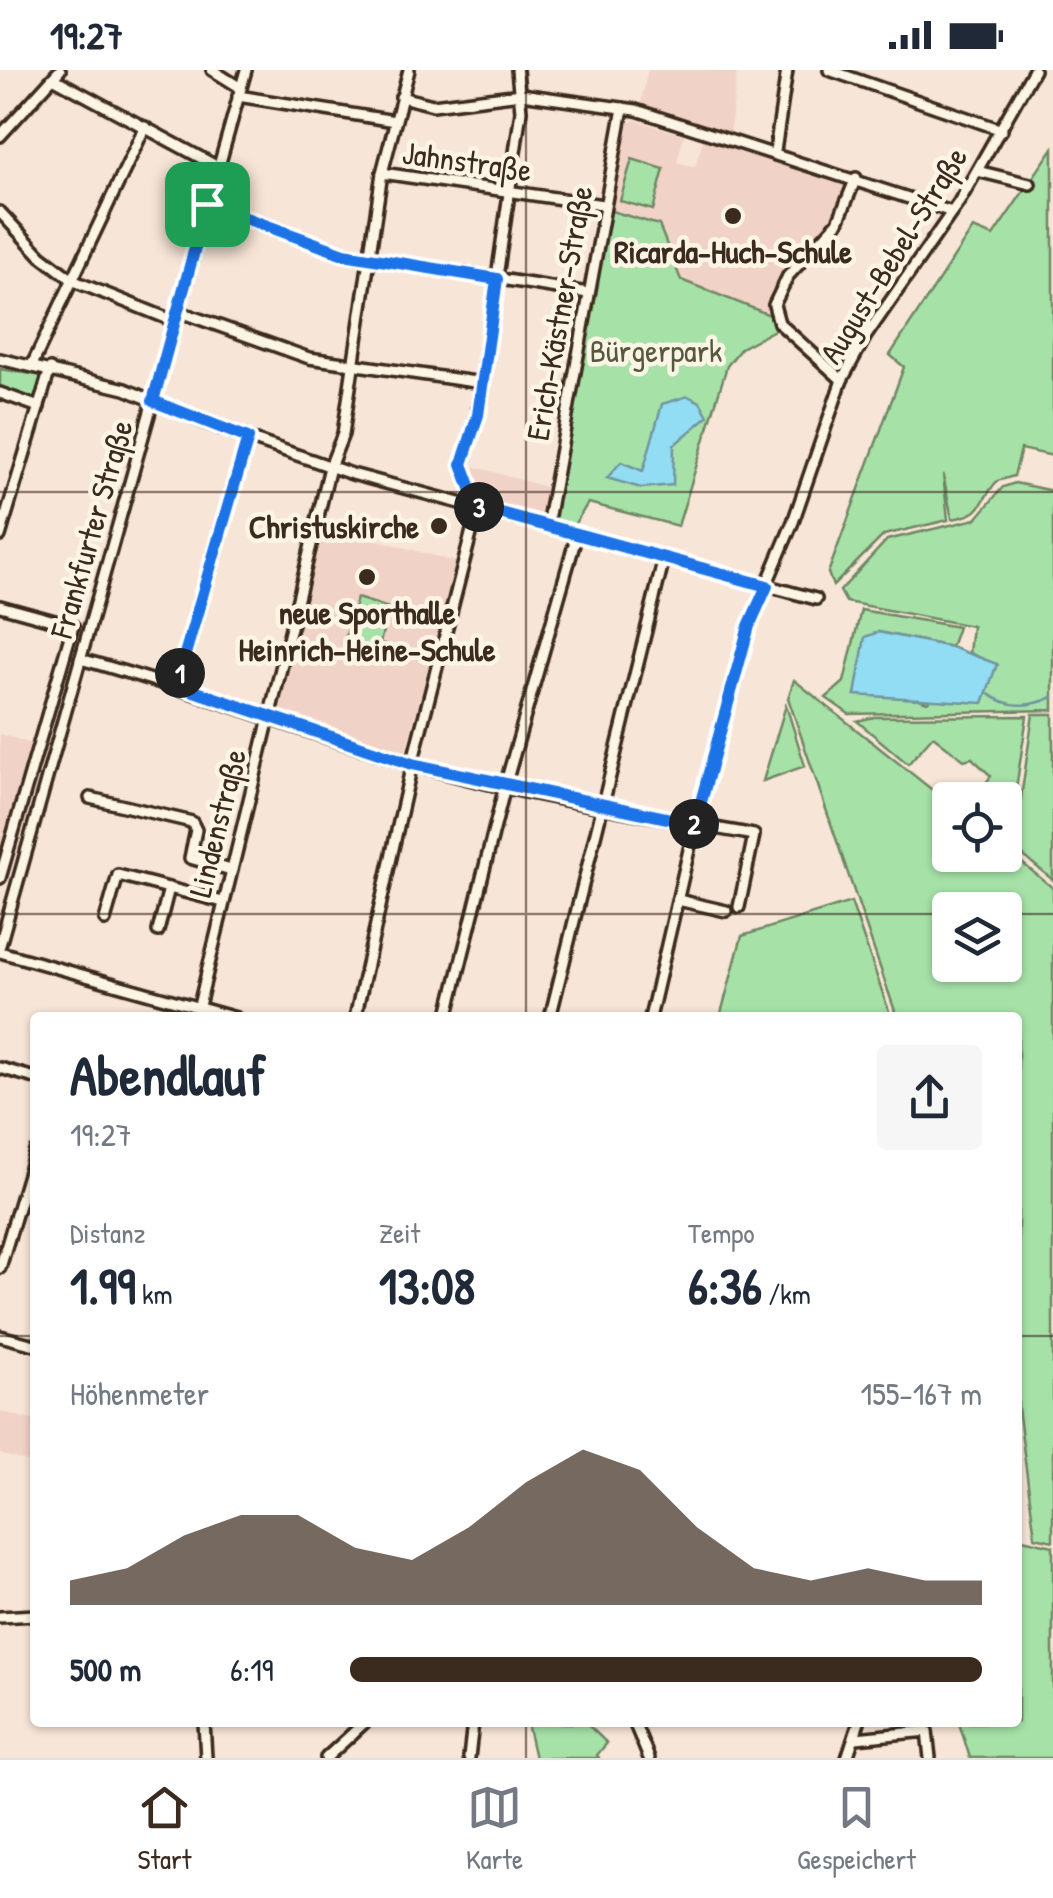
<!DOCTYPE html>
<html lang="de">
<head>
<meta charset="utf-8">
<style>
  :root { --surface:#fff; --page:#f6f6f7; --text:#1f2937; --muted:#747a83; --line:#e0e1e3; --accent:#3b2a1e }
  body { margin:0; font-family:"Patrick Hand",sans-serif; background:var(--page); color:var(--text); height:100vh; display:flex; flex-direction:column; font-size:38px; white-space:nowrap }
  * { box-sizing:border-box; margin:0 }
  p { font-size:32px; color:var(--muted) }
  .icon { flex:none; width:55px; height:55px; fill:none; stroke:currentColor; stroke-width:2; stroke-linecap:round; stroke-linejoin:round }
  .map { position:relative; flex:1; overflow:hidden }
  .details { position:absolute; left:30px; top:942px; width:992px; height:715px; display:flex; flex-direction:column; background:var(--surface); border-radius:10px; box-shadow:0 2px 8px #0004 }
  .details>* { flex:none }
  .tools { position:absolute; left:932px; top:712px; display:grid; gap:20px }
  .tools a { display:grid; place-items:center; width:90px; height:90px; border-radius:10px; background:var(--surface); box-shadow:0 2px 8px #0004; font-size:50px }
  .pin { position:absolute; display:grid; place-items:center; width:85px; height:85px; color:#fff; margin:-42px; border-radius:20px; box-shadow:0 5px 15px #0006 }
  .km { position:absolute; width:50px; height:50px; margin:-25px; border-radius:50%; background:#222; color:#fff; font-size:28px; line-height:50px; text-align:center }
  .round { display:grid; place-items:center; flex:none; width:105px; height:105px; border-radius:10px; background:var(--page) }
  .summary { display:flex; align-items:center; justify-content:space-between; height:170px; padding:0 40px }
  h1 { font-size:55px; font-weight:800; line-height:75px }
  .figures { display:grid; grid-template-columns:repeat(3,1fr); gap:15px; height:170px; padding:10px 40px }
  .figures div { display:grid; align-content:center }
  .figures b { font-size:50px; font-weight:800 }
  .figures small { font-size:28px; font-weight:400 }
  .figures p { font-size:28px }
  .chart { height:280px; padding:20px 40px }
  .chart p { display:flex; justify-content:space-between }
  .chart svg { width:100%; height:180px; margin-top:10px; fill:var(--accent); opacity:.7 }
  ul { padding:0 40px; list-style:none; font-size:32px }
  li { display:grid; grid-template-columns:160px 120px 1fr; align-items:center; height:75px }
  li i { height:25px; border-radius:12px; background:var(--accent) }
  .status { display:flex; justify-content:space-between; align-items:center; height:70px; padding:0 50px; background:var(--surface); direction:ltr }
  .status svg { height:28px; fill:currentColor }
  .tabs { display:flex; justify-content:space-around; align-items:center; height:140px; border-top:2px solid var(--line); background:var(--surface); font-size:28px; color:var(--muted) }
  .tabs a { display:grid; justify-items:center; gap:5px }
  .tabs .on { color:var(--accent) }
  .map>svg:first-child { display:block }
</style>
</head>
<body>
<div class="status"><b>19:27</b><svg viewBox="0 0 49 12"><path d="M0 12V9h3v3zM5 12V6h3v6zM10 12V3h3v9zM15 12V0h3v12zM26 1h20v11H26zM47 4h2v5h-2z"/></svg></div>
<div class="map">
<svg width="1053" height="1688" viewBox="0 0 1053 1688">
  <rect width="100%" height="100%" fill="#f7e5d7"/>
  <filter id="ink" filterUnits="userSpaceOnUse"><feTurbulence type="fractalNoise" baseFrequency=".01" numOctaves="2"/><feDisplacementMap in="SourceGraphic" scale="20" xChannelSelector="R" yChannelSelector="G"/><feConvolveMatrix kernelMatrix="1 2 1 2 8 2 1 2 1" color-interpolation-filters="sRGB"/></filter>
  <g filter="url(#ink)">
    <g fill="#f1d2c6">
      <polygon points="648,0 737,0 730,63 640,36"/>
      <polygon points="634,50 684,65 677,92 695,97 703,70 844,111 847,120 834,151 779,210 771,223 769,245 681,209 660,154 610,140 629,52"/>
      <polygon points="469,395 549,418 542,448 487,432"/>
      <polygon points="321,454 456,492 405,684 277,642"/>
      <polygon points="0,664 38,676 0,820"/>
      <polygon points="0,1341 35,1351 35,1394 0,1384"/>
    </g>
    <g fill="#a6e2a8" stroke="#708663" stroke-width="2.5" fill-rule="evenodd">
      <path d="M 1053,78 L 1053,386 L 1021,379 L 1014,406 L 997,411 C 977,434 987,443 952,449 L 943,404 L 948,450 L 884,465 L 833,516 L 828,503 L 904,297 L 890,285 L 973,158 L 993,166 Z"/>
      <polygon points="632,89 664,99 653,140 620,131"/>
      <polygon points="608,140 659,155 681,210 770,245 778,258 741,278 727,296 678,456 588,433 572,458 552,452"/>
      <polygon points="0,299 43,306 36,332 0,319"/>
      <polygon points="1015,413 1053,421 1053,640 849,644 826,628 844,612 861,540 958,557 951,577 878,562 855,624 908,625 927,632 997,595 969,583 972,556 846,532 840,521 887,470 976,449 1003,417"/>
      <polygon points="357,528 389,538 380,573 411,582 409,591 344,572"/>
      <path d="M 794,610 L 950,734 L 950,785 L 1005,785 L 1005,779 L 1053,818 L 1053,1471 L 1035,1467 L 1018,1338 L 1018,948 L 897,947 L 788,628 ZM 1005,840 L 1005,895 L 950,895 L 950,840 Z"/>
      <polygon points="786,635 805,696 763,711"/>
      <polygon points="1033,644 1053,644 1053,810 1014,778"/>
      <polygon points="1027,646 1008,772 1005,730 974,730 991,706 972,688 964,690 933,666 908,694 857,651 874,647"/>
      <polygon points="851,832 891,947 720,947 742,866"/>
      <polygon points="1018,1468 1053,1476 1053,1688 970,1688 959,1653 1018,1652"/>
      <polygon points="527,1653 586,1653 607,1673 597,1685 599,1688 535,1688"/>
    </g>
    <g fill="#93ddf4" stroke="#70959e" stroke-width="2.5">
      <polygon points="688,326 700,332 708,346 674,375 673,415 641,418 607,408 621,392 643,401 662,334"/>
      <polygon points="878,562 951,577 997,594 983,633 855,625 865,567"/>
    </g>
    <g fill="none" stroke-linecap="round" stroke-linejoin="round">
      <path stroke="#70959e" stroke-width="2.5" d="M 987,623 C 1008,638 1029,638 1053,627"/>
      <defs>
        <g id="minor">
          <polyline points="212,0 241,18"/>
          <polyline points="829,0 1002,60"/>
          <polyline points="53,8 218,97"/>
          <polyline points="238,26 395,51"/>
          <polyline points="401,27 433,35 521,24 636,40 952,142"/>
          <polyline points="0,66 60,0"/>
          <polyline points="775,81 787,0"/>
          <polyline points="977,101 1030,114"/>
          <polyline points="382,103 603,135"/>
          <polyline points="207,134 344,184 588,223"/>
          <polyline points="0,142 41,186 74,211 174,251"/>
          <polyline points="177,241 309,288 482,313"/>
          <polyline points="0,289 125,319 205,353 352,404 816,529"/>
          <polyline points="32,295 145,57"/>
          <polyline points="842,310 779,253 774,235 788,206 838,152 856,108"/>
          <polyline points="0,323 39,337"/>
          <polyline points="547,456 623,38"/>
          <polyline points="0,466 50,299"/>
          <polyline points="0,536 73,556 0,808"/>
          <path d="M 80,589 C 192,619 300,662 412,694 C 524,726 640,744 754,765 L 739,837"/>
          <polyline points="176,615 248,368"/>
          <polyline points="90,728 192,752 196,760 190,788 231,800"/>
          <polyline points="678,830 726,841"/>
          <polyline points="105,850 118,805 223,832"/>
          <polyline points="158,861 169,818"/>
          <polyline points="0,875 246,0"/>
          <polyline points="0,882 236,948"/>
          <polyline points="196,948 330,397 343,364 382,103 409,0"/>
          <polyline points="355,948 412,694 478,437 463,395 477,345 521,41 517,0"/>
          <polyline points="447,948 505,716 577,464"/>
          <polyline points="550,948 664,488"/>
          <polyline points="650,948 695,754 749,556 793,452 842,310 866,266 959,132 1034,0"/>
          <polyline points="0,998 35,1008"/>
          <polyline points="0,1198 35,1081"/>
          <polyline points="0,1266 35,1275"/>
          <polyline points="0,1547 35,1545"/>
          <polyline points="204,1652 206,1688"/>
          <polyline points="634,1652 649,1688"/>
          <polyline points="856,1668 927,1661 930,1688"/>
          <polyline points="326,1688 365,1652"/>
          <polyline points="469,1688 473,1652"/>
          <polyline points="847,1688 859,1652"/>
        </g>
      </defs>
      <use href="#minor" stroke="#3b2a1e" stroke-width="16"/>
      <use href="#minor" stroke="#fcf5e5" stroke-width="9"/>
    </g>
  </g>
  <g fill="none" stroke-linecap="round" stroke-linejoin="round" filter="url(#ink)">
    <defs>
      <polygon id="route" points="207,134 344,184 497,209 478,345 462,394 478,437 767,516 749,556 695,754 412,694 176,615 248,368 153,331"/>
    </defs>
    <use href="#route" stroke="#fff" stroke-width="20"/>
    <use href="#route" stroke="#1a73e8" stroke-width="12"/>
  </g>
  <path fill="none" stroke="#3b2a1e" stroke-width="2.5" stroke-opacity="0.55" d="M 526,0 L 526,948M 0,422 L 1053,422M 0,844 L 950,844M 1005,844 L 1053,844M 0,1266 L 35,1266M 1018,1266 L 1053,1266M 526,1652 L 526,1688"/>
  <g fill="#3b2a1e" stroke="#fcf5e5" stroke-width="4">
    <circle cx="733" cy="146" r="10"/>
    <circle cx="439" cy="456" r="10"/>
    <circle cx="367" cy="507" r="10"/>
  </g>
  <g text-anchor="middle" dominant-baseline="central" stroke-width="9" stroke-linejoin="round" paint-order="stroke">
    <g font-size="32" fill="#3b2a1e" stroke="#fcf5e5">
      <text transform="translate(467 91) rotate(8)">Jahnstraße</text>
      <text transform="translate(893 185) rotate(-58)">August-Bebel-Straße</text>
      <text transform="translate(559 243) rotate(-80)">Erich-Kästner-Straße</text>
      <text transform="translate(91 459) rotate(-74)">Frankfurter Straße</text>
      <text transform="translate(217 753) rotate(-76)">Lindenstraße</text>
    </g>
    <g font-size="32" font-weight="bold" fill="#3b2a1e" stroke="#fcf5e5">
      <text x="733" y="181">Ricarda-Huch-Schule</text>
      <text x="419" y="456" text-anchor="end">Christuskirche</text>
      <text x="367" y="542">neue Sporthalle<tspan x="367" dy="37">Heinrich-Heine-Schule</tspan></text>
    </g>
    <g font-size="32" fill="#565840" stroke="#fcf5e5">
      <text x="656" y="280">Bürgerpark</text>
    </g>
  </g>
</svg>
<div class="tools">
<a><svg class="icon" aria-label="locate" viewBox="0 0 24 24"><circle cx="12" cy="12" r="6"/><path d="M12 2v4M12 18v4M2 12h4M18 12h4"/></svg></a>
<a><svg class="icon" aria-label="layers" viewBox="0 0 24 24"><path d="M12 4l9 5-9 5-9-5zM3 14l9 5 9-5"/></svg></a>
</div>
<div class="pin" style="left:207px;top:134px;background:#1e9e55"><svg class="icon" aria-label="arrive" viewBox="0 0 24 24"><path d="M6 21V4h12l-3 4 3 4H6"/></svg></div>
<b class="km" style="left:180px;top:603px">1</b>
<b class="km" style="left:694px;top:754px">2</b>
<b class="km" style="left:479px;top:437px">3</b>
<section class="details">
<div class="summary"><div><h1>Abendlauf</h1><p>19:27</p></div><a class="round"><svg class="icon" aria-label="share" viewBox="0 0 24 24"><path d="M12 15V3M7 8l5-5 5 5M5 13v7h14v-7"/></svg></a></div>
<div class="figures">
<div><p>Distanz</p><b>1.99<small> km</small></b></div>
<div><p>Zeit</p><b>13:08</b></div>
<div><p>Tempo</p><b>6:36<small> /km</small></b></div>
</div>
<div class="chart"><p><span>Höhenmeter</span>155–167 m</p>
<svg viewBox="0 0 160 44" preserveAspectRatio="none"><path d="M0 44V38L10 35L20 27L30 22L40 22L50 30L60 33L70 25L80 14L90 6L100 11L110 25L120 35L130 38L140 35L150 38L160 38V44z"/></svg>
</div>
<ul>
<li><b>500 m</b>6:19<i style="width:100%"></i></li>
</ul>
</section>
</div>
<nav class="tabs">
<a class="on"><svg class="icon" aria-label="home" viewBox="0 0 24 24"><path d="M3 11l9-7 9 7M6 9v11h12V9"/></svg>Start</a>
<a><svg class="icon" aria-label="map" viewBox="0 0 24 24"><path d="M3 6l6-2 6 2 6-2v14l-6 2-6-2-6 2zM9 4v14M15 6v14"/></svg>Karte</a>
<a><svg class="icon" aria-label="saved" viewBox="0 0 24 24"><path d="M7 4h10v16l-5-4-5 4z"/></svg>Gespeichert</a>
</nav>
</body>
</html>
